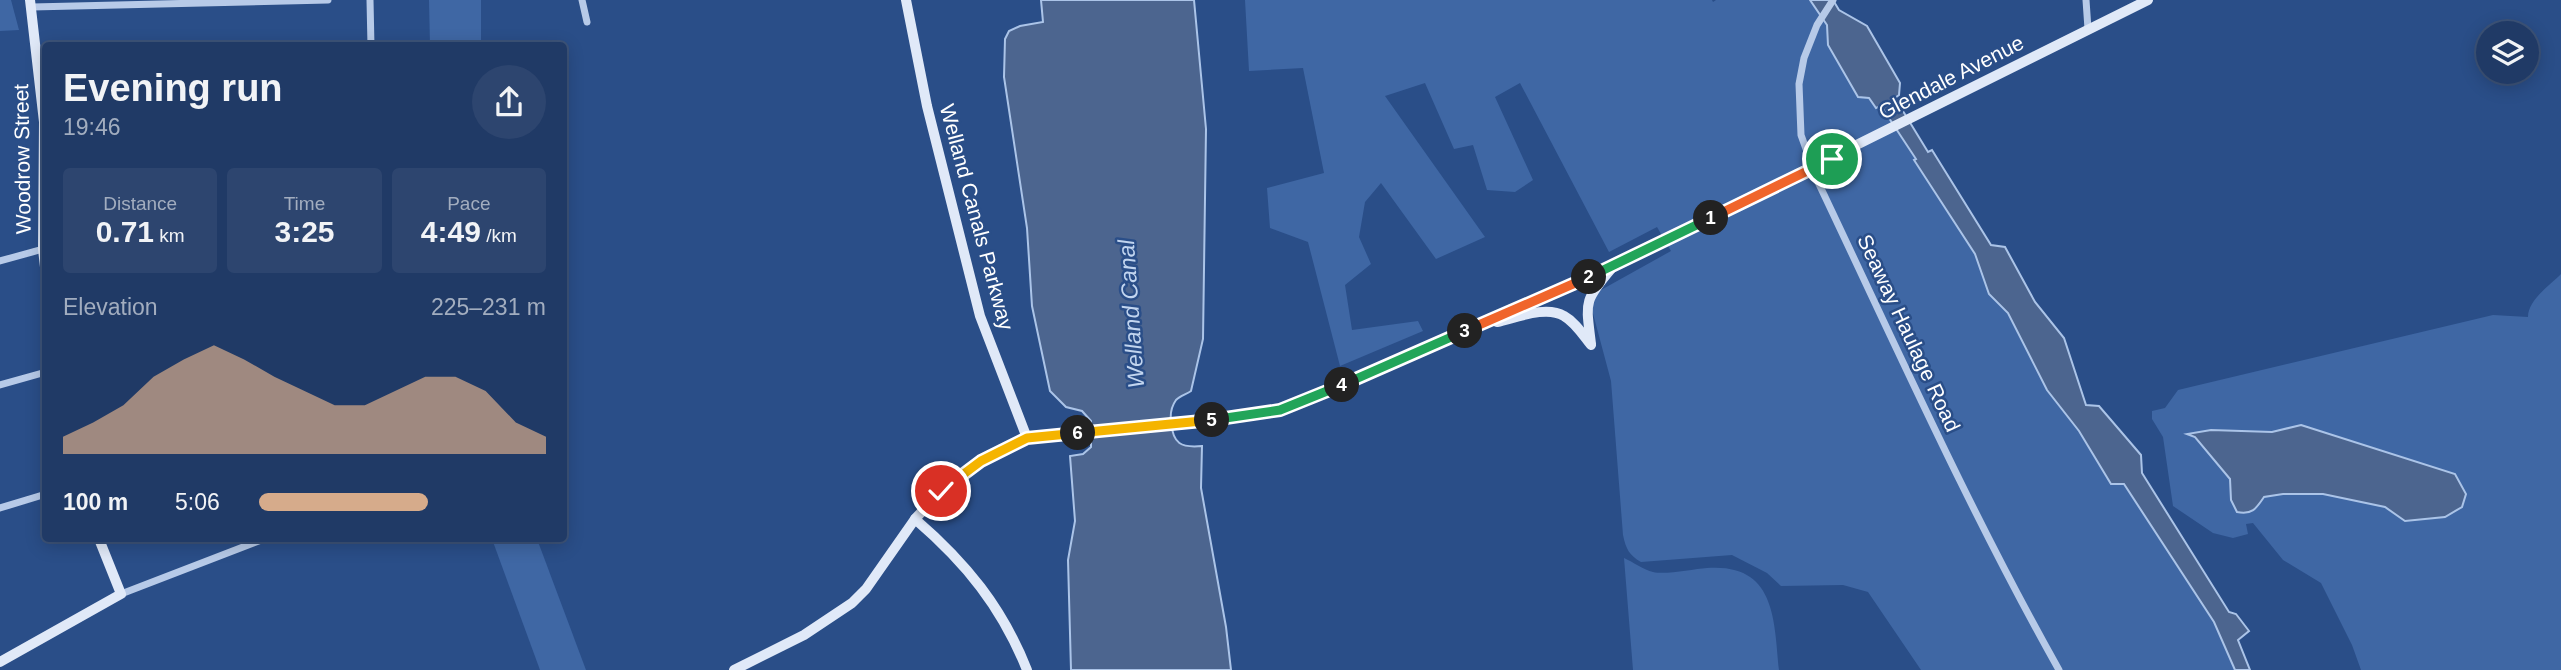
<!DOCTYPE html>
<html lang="en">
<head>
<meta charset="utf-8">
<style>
  :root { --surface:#203a66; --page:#2d456f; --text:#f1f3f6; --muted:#a2adbf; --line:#3d547a; --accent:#d6ab8b }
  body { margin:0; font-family:Helvetica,sans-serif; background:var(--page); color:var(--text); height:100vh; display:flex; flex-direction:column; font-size:26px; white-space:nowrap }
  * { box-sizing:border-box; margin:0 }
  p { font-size:23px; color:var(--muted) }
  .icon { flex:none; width:38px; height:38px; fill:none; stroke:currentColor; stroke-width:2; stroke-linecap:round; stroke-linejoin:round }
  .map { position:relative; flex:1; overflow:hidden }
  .side { position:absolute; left:42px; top:42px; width:525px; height:500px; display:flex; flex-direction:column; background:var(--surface); border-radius:7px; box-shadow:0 4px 18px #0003,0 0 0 2px var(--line) }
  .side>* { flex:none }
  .controls { position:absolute; left:2476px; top:21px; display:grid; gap:14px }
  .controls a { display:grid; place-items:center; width:63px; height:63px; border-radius:50%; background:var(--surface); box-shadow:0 4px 18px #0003,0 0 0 2px var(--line); font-size:35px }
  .pin { position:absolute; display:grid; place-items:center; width:60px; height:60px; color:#fff; margin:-30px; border:4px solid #fff; border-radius:50%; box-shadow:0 2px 7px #0007 }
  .km { position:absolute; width:35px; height:35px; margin:-18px; border-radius:50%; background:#222; color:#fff; font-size:19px; line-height:35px; text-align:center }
  .round { display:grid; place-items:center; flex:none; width:74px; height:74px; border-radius:37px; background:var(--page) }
  .summary { display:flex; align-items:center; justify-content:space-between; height:119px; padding:0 21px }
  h1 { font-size:38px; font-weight:700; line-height:52px }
  .stats { display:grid; grid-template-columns:repeat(3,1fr); gap:10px; height:119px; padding:7px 21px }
  .stats div { display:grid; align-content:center; border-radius:7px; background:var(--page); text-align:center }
  .stats b { font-size:30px; font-weight:700 }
  .stats small { font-size:19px; font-weight:400 }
  .stats p { font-size:19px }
  .chart { height:196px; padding:14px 21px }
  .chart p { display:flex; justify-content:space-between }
  .chart svg { width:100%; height:126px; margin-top:7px; fill:var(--accent); opacity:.7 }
  ul { padding:0 21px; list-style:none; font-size:23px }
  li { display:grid; grid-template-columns:112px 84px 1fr; align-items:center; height:52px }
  li i { height:18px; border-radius:9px; background:var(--accent) }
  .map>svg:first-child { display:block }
</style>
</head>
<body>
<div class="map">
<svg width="2561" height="670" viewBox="0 0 2561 670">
  <rect width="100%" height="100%" fill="#2a4e88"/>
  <g fill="#3f67a4">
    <polygon points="0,0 11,0 19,30 0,31"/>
    <polygon points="429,0 481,0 481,45 430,45"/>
    <path d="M 1245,0 L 1712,0 L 1713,2 L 1716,0 L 1810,0 L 1827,25 L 1828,45 L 1858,96 L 1869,98 L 1881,106 L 1916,159 L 1975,254 L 1989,294 L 2008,313 L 2047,390 L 2079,431 L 2111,484 L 2124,484 L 2214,622 L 2235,670 L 1921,670 L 1868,592 L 1843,585 L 1781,586 L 1767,573 L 1732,555 L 1641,562 C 1629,555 1626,549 1623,535 L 1611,381 L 1591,306 L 1592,297 L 1601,290 L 1671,251 L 1657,227 L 1609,252 L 1520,83 L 1495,97 L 1533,180 L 1515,192 L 1487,190 L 1473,145 L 1454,149 L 1425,83 L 1385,96 L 1485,237 L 1436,259 L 1381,183 L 1365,202 L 1359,237 L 1371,264 L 1345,285 L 1352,330 L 1418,321 L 1423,331 L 1340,366 L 1308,242 L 1270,228 L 1267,188 L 1324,173 L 1303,68 L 1249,71 Z"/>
    <path d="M 2561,274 L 2561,670 L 2361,670 L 2352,645 L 2321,583 L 2283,560 L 2253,523 L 2246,524 L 2248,534 L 2233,538 L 2213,533 L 2173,506 L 2163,437 L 2152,419 L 2152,411 L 2165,408 L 2178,390 L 2493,315 L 2528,317 C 2528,300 2550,285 2561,274 Z"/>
    <polygon points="492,539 537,539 586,670 540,670"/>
    <path d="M 1624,558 C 1633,562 1644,570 1653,572 C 1666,575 1693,569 1707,568 C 1776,563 1774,620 1779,670 L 1633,670 Z"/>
  </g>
  <g fill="#4c658f" stroke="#abc4e8" stroke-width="2">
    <path d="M 1041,0 L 1194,0 L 1206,129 L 1203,339 L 1191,391 C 1187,394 1180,396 1176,400 C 1171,407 1170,414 1171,422 C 1173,444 1181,448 1202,446 L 1201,488 L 1226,627 L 1231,670 L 1071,670 L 1068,560 L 1075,521 L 1070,456 L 1083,454 L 1091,447 L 1091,421 L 1082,411 L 1066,407 L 1050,391 L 1032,306 L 1027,228 L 1004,77 L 1005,39 L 1009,31 L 1020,26 L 1043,22 Z"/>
    <polygon points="1810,0 1833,0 1839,10 1867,26 1900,83 1899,95 1895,98 1928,152 1932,150 1991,245 2005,247 2035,302 2064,338 2086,405 2099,406 2141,455 2142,473 2229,612 2236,614 2249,631 2238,640 2250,670 2235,670 2214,622 2124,484 2111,484 2079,431 2047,390 2008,313 1989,294 1975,254 1914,160 1916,159 1881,106 1876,108 1869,98 1858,97 1828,45 1827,25"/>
    <path d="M 2301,425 L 2455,474 L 2466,494 L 2462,507 L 2445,517 L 2405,521 L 2385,507 L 2323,494 L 2283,494 L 2264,497 C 2256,509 2252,515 2237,512 L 2231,500 L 2230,479 L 2195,437 L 2187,434 L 2211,430 L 2272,432 Z"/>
  </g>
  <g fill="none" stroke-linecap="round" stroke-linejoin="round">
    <g stroke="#b7cae8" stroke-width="7">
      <polyline points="370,0 371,46"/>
      <polyline points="582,0 587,22"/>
      <path d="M 1833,0 L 1817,25 L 1804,58 L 1799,84 L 1801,135 L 1818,182 C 1896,346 1970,512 2059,670"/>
      <polyline points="2086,0 2088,29"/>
      <polyline points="32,7 328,0"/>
      <polyline points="0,261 43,249"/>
      <polyline points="0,385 46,372"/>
      <polyline points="0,508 46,494"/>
      <polyline points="121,594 264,539"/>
    </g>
    <g stroke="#e0e9f8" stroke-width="10">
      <polyline points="30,0 44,122 43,249 46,276"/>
      <polyline points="906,0 927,106 980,316 1027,438"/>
      <path d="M 1497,322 C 1516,318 1546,305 1564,316 C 1575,322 1583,335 1591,345"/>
      <path d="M 1591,344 C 1586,302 1583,302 1611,269"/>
      <path d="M 915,519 C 966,563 1002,607 1027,670"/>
      <polyline points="0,662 121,594 99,539"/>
      <polyline points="734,670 804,635 852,603 866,589 915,519 941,491 981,461 1027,438 1231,418 1280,410 1313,398 1613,266 2148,0"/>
    </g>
  </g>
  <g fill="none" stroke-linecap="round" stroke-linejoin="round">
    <defs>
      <polyline id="split-1" points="1711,218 1832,159"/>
      <polyline id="split-2" points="1589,277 1711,218"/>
      <polyline id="split-3" points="1465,331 1589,277"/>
      <polyline id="split-4" points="1342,385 1465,331"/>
      <polyline id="split-5" points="1212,420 1280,410 1342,385"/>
      <polyline id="split-6" points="1078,433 1212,420"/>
      <polyline id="split-7" points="941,491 981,461 1027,438 1078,433"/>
    </defs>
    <use href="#split-1" stroke="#fff" stroke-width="14"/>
    <use href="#split-2" stroke="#fff" stroke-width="14"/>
    <use href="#split-3" stroke="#fff" stroke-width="14"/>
    <use href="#split-4" stroke="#fff" stroke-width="14"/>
    <use href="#split-5" stroke="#fff" stroke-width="14"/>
    <use href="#split-6" stroke="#fff" stroke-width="14"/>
    <use href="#split-7" stroke="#fff" stroke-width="14"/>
    <use href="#split-1" stroke="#f0652b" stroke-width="9"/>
    <use href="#split-2" stroke="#22a559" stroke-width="9"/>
    <use href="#split-3" stroke="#f0652b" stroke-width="9"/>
    <use href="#split-4" stroke="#22a559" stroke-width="9"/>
    <use href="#split-5" stroke="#22a559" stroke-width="9"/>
    <use href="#split-6" stroke="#f5b400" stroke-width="9"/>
    <use href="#split-7" stroke="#f5b400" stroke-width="9"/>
  </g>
  <g text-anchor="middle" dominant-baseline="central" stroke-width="5" stroke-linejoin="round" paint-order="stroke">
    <g font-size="21" fill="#fff" stroke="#2a4e88">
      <text transform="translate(1951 77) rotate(-27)">Glendale Avenue</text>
      <text transform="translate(22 159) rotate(-91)">Woodrow Street</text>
      <text transform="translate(977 217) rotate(75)">Welland Canals Parkway</text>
      <text transform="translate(1909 333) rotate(65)">Seaway Haulage Road</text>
    </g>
    <g font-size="23" font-style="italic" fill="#c2d5ef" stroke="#2a4e88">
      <text transform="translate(1131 314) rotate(-94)">Welland Canal</text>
    </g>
  </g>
</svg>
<div class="controls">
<a><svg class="icon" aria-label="layers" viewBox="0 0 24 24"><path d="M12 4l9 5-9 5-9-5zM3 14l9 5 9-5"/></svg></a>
</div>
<div class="pin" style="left:1832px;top:159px;background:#1e9e55"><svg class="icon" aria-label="arrive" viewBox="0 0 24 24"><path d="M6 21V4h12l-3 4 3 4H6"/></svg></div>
<div class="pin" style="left:941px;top:491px;background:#d93025"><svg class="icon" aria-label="check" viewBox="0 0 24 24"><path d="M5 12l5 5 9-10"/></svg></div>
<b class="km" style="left:1711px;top:218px">1</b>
<b class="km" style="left:1589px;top:277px">2</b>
<b class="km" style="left:1465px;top:331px">3</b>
<b class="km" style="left:1342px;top:385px">4</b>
<b class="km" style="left:1212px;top:420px">5</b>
<b class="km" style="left:1078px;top:433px">6</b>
<section class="side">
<div class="summary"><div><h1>Evening run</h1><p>19:46</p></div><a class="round"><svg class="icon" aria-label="share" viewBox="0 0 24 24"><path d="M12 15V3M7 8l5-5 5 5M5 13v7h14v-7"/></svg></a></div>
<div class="stats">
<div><p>Distance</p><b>0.71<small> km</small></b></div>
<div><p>Time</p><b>3:25</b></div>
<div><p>Pace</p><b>4:49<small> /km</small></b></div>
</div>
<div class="chart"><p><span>Elevation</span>225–231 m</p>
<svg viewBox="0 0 160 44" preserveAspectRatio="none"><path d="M0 44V38L10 33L20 27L30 17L40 11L50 6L60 11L70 17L80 22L90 27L100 27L110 22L120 17L130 17L140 22L150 33L160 38V44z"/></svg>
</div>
<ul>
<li><b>100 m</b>5:06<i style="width:59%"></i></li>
</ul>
</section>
</div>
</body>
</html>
